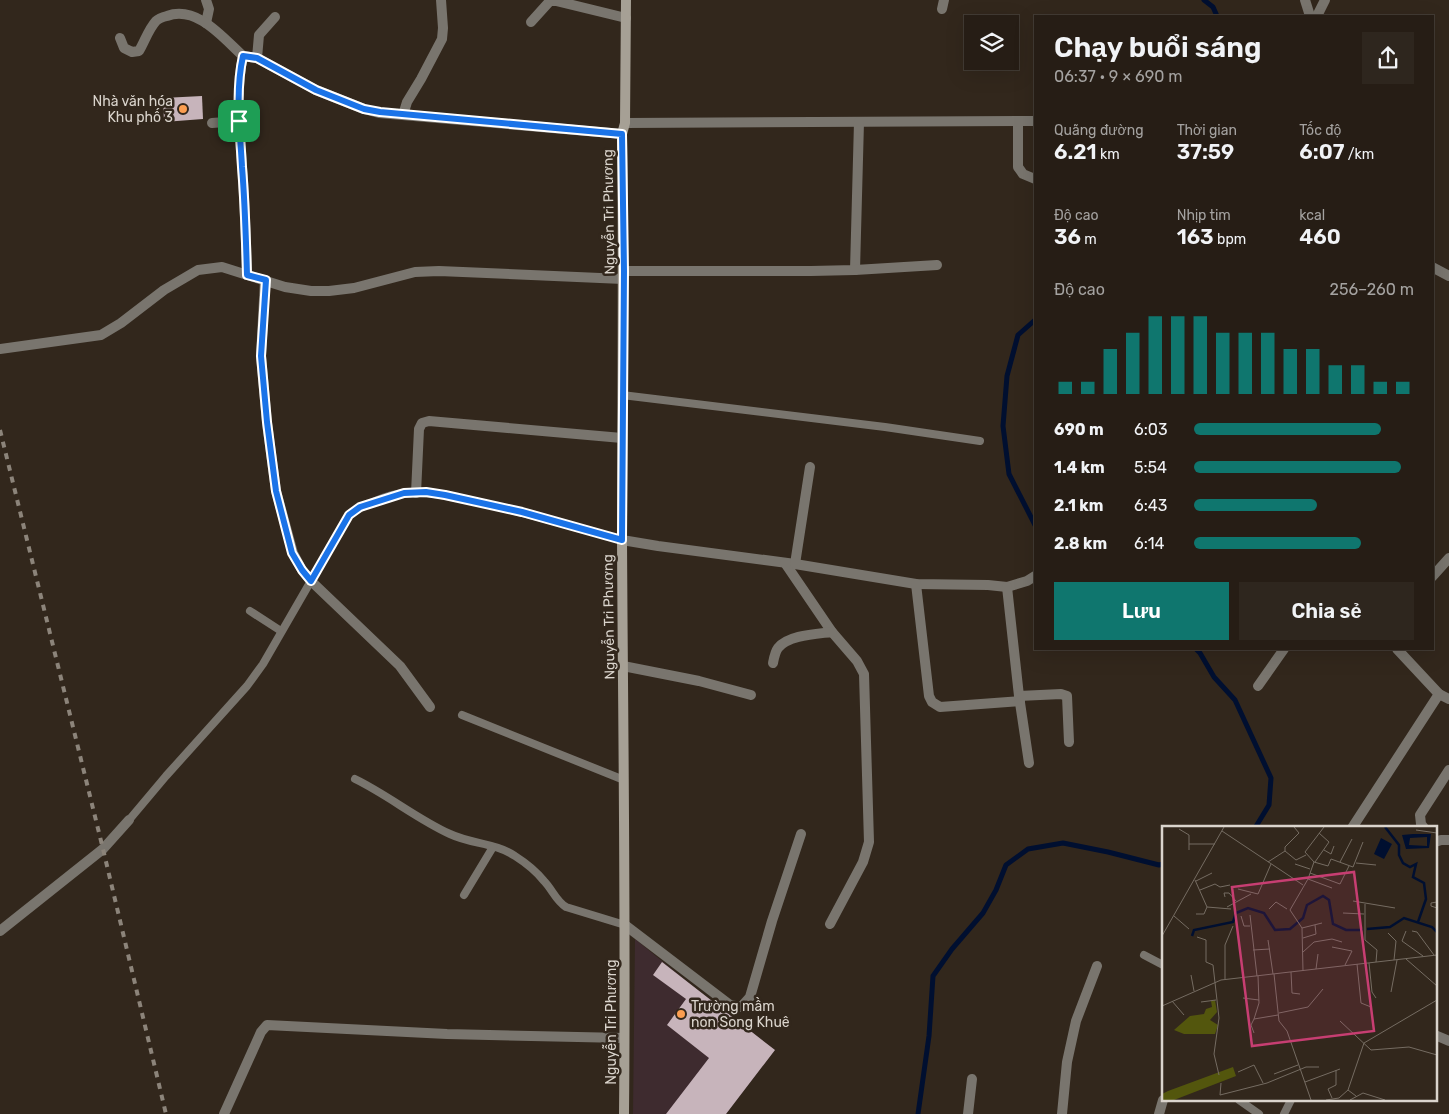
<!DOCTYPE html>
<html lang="vi">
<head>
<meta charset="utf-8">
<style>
  :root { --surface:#261d15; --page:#2e261e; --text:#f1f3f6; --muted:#a4a2a0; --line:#423b34; --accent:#0f766e }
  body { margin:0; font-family:Rubik,sans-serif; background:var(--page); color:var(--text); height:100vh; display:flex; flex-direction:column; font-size:19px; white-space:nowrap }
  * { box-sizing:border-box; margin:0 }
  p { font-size:16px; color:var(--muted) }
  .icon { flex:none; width:28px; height:28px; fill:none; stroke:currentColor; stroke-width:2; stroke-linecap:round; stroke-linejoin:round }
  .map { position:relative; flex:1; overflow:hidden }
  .details { position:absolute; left:1034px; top:15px; width:400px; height:635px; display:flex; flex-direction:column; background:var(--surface); border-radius:0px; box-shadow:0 5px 20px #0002,0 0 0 1px var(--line) }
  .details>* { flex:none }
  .tools { position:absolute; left:964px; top:15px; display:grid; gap:10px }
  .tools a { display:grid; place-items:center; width:55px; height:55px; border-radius:0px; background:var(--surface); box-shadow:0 5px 20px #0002,0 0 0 1px var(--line); font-size:25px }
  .pin { position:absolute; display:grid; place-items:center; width:42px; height:42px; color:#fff; margin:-21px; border-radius:10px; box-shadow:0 2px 8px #0006 }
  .round { display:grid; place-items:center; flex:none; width:52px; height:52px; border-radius:0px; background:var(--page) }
  .overview { display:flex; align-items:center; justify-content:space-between; height:85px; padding:0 20px }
  h1 { font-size:28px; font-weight:600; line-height:38px }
  .figures { display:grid; grid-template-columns:repeat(3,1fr); gap:8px; height:85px; padding:5px 20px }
  .figures div { display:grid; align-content:center }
  .figures b { font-size:21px; font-weight:600 }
  .figures small { font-size:14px; font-weight:400 }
  .figures p { font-size:14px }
  .chart { height:140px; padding:10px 20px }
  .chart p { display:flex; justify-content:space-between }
  .chart svg { width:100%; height:90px; margin-top:5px; stroke:var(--accent); stroke-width:6 }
  .action { display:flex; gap:10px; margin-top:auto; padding:10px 20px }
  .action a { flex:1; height:58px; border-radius:0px; background:var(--accent); color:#fff; font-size:20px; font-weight:600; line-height:58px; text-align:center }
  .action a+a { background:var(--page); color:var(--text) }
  ul { padding:0 20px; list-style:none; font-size:16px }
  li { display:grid; grid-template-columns:80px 60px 1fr; align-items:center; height:38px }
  li i { height:12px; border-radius:6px; background:var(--accent) }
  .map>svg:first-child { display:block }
</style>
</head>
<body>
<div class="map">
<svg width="1449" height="1114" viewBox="0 0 1449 1114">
  <rect width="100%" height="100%" fill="#32271c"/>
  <polygon fill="#3e2b2f" points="635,939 695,988 775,1050 726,1114 633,1114"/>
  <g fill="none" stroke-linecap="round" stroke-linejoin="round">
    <g stroke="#000f30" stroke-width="5">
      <polyline points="1204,0 1213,7 1217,16"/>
      <polyline points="1035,320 1018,335 1007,376 1003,426 1009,474 1035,525"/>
      <polyline points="1196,649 1200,653 1214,677 1235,700 1271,778 1269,805 1255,828"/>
      <polyline points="918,1114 929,1036 933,976 952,949 983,913 996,890 1006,865 1028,849 1063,843 1108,852 1159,865 1163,864"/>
    </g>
  </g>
  <g fill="#c7b4bb">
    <polygon points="202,96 203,119 164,122 163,98"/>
    <polygon points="662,962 775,1050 726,1114 666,1114 709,1058 667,1025 686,999 653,975"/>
  </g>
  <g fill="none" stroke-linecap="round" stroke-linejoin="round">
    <g stroke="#79756e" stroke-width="8">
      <polyline points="622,395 885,427 980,441"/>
      <polyline points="250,611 281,631"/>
      <polyline points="462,715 624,780"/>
      <path d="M 355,779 C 388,795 417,819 450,834 C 471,844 496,843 515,856 C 526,863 536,871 544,881 C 552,889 556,901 566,907 L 625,925"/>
      <path d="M 129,820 L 166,776 L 247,686 L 263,664 L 349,515 C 364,505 387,494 405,493 C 431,491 456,498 481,503 C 529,514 575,527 622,540"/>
      <polyline points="464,895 493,847"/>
      <polyline points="1144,955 1163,965"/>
      <polyline points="1239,1100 1259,1114"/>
      <polyline points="1284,1114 1291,1100"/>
    </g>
    <g stroke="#79756e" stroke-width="10">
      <polyline points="1305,0 1310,16"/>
      <polyline points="942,9 944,0"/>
      <polyline points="1317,16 1325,0"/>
      <polyline points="531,22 550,1 556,1 626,18"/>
      <polyline points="206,23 209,9 206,0"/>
      <path d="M 120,38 L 124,48 L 132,52 L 139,51 C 145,41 148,30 156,21 C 159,18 163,17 167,16 C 197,5 223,38 243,56 C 235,92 240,130 242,167 C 245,203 246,239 247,275"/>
      <polyline points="243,56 257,58 316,90 364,109 379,113 622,134"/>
      <polyline points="257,58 259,35 275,17"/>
      <polyline points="403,115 407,102 421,79 442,39 443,28 441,0"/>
      <polyline points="1018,121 1018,167 1023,174 1035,179"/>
      <polyline points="212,123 239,121"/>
      <polyline points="625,123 1035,121"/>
      <polyline points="1432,267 1449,276"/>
      <polyline points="855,270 859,122"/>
      <polyline points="624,271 811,271 855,270 937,265"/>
      <polyline points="265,280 261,356 267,423 276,491 293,553 302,570 311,581 400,666 430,707"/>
      <polyline points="0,349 101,335 121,323 164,290 198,270 222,267 285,287 311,291 329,291 354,288 415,272 439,271 623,279"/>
      <polyline points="416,493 419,429 422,423 429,421 622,438"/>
      <polyline points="622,540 658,546 795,564 916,584 988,585 1007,587 1027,581 1035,576"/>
      <polyline points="785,563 832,632 857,661 864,674 869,842 863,862 830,924"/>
      <polyline points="795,564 810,467"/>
      <polyline points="1432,577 1449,558"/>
      <polyline points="916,584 929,696 932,702 940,707 1020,701"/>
      <polyline points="1007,587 1019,696 1029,763"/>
      <polyline points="1397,649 1439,694 1449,699"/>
      <path d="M 773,663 C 774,658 775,652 778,648 C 788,635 817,634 832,632"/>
      <polyline points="623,666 699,681 751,695"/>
      <polyline points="1258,686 1284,649"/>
      <polyline points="1019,696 1061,694 1067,696 1069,742"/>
      <polyline points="1352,828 1439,694"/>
      <polyline points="1424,828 1421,824 1420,815 1449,770"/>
      <polyline points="1435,842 1441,840 1449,840"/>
      <polyline points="625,925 730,1005 741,1007 750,997 772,921 801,834"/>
      <polyline points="0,931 103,849 129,820"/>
      <polyline points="1435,1035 1449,1041"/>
      <polyline points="224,1114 261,1032 267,1025 447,1034 624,1038"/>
      <polyline points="968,1114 972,1079"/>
      <polyline points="1062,1114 1067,1062 1076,1021 1097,966"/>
      <polyline points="1159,1114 1163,1100"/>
    </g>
    <path stroke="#a6a095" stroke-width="10" d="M 624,1114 C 626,922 623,730 622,538 C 622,403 624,269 622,134 L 625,123 L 626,0"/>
    <polyline stroke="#8c847a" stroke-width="4" stroke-dasharray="6 6" stroke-linecap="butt" points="0,430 103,849 166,1114"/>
  </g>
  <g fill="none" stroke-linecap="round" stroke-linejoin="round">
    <defs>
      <path id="route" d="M 243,56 L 257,58 L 316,90 L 364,109 L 380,112 L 622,134 L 624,271 L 622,540 L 522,512 L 445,495 L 426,492 L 404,493 L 360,507 L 349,515 L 311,581 L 302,570 L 292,553 L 276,491 L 267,422 L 261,356 L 266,280 L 247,275 C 246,239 245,203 242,167 C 240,130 235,92 243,56 Z"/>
    </defs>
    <use href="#route" stroke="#fff" stroke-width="10"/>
    <use href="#route" stroke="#1a73e8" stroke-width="6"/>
  </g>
  <g fill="#fb9e51" stroke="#32271c" stroke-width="2">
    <circle cx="183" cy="109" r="5"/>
    <circle cx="681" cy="1014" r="5"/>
  </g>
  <g text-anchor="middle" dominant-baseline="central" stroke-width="5" stroke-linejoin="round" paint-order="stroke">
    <g font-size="14" fill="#dad4cc" stroke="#32271c" text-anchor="end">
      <text x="173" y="101">Nhà văn hóa<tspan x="173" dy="16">Khu phố 3</tspan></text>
      <text x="691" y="1006" text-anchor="start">Trường mầm<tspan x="691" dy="16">non Song Khuê</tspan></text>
    </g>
    <g font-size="14" fill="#dad4cc" stroke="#32271c">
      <text transform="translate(609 212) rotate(-91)">Nguyễn Tri Phương</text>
      <text transform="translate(609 617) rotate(-91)">Nguyễn Tri Phương</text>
      <text transform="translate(611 1022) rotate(-90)">Nguyễn Tri Phương</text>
    </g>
  </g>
  <g transform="translate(1162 826)">
    <rect width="275" height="275" fill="#32271c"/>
    <path d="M 53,174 L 55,186 L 48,194 L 56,199 L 53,208 L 22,208 L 12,204 L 28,190 L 42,188 L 44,183 L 50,181 L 49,175 ZM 71,241 L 74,250 L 12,274 L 0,274 L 0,268 L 6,265 Z" fill="#53560d"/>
    <path d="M 251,8 L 269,8 L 267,22 L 244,23 L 240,9 ZM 265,11 L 265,20 L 247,19 L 248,12 ZM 219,12 L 230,18 L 222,33 L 212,28 Z" fill="#000f30" fill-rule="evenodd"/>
    <path fill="none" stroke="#000f30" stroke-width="2.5" d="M 223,1 L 237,19 L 237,29 L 241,37 L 248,41 L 254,38 L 251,51 L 262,57 L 264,73 L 256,96M 205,103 L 228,101 L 242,92 L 270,101 L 275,106M 30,110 L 32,104 L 71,96 L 74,87 L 86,82 L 102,87 L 113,104 L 128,103 L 141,92 L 145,79 L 161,70 L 167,74 L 171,98 L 184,104 L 201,104"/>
    <path fill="none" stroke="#756c62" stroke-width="1" d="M 162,1 L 143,26 L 152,36 L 166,40 L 169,33 L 191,41 L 201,16M 17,3 L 27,9 L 27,24M 254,4 L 275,7M 60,5 L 141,59M 27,18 L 53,18M 162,24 L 169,28 L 172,20M 123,25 L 134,34 L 144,29M 106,36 L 123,25 L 123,21 L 137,7 L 132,1M 153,36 L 167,16 L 157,7M 178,36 L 190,13M 194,37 L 214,39M 133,38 L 148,43M 148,47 L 178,58 L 187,40M 146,53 L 170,62M 33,54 L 45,81 L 69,83M 34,55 L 50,47M 76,63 L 96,68 L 109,38M 38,64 L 53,58 L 58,61 L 68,59M 63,71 L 62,67 L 67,67 L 74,75M 191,75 L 233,82M 275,76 L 269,77 L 269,80 L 275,82M 203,78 L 203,114 L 215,124 L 214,136M 65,81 L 89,68M 107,83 L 114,76 L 125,83M 128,84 L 140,102 L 141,145M 128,84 L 146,53 L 152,36M 181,87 L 202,88M 34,88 L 42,88 L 45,81M 88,89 L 95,150M 12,90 L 27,103M 79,90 L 82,100 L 88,100M 140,102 L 160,97M 244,105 L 240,115 L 261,130M 250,105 L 255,106 L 272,129M 226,107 L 234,115 L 232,134M 0,110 L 62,1M 35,111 L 44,114 L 44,136 L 51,139 L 57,192 L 52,228 L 57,249M 141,112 L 154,108 L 153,99M 106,114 L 111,148M 170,121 L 190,125 L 183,139M 91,124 L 108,123M 141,126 L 152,116 L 170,113 L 180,116M 244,133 L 275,160M 207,137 L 210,166 L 214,172M 195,138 L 199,177 L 209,181M 154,143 L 156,128M 129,146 L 130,167 L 138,168M 112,148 L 117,195 L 125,205 L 149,274M 29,149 L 32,165M 63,153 L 63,119 L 71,100M 229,166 L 235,134M 81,172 L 97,174M 10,175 L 22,189M 39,176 L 54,174M 0,180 L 59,154 L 275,129M 117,187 L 146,181 L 161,163M 92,193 L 97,177 L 96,150M 178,195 L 209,224 L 247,221 L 275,229M 92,207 L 89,199 L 92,193 L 116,189M 76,246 L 92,239 L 101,257M 112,248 L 136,239M 143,256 L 178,243M 59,257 L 58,269 L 105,257 L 144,241 L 157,241M 194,270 L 186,264 L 202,217 L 275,174M 170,272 L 166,263 L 174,259 L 174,244M 164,274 L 177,272 L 186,264M 188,274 L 201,267 L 223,274"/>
    <path fill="#c73e72" fill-opacity="0.15" stroke="#c73e72" stroke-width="2.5" d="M 192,46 L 212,205 L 90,220 L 70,61 Z"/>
    <rect width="275" height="275" fill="none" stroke="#dad4cc" stroke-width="2.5"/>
  </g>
</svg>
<div class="tools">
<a><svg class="icon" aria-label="layers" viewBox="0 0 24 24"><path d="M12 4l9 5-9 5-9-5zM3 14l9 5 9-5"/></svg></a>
</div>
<div class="pin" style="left:239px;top:121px;background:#1e9e55"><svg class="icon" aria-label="arrive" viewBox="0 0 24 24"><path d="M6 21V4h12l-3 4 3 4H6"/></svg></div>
<section class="details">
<div class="overview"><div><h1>Chạy buổi sáng</h1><p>06:37 · 9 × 690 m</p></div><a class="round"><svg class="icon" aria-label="share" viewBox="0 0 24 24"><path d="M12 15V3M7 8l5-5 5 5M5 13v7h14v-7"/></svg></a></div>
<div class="figures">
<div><p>Quãng đường</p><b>6.21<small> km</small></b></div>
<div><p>Thời gian</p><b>37:59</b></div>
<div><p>Tốc độ</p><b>6:07<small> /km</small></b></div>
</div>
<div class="figures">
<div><p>Độ cao</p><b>36<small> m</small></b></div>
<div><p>Nhịp tim</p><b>163<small> bpm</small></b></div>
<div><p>kcal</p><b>460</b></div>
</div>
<div class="chart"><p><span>Độ cao</span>256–260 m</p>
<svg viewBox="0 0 160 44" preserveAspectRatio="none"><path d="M5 44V38M15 44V38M25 44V22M35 44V14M45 44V6M55 44V6M65 44V6M75 44V14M85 44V14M95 44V14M105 44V22M115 44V22M125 44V30M135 44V30M145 44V38M155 44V38"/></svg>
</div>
<ul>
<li><b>690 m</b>6:03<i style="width:85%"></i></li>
<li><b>1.4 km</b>5:54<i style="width:94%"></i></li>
<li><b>2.1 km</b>6:43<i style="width:56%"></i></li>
<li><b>2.8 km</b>6:14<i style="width:76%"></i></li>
</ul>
<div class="action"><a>Lưu</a><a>Chia sẻ</a></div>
</section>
</div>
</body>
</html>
